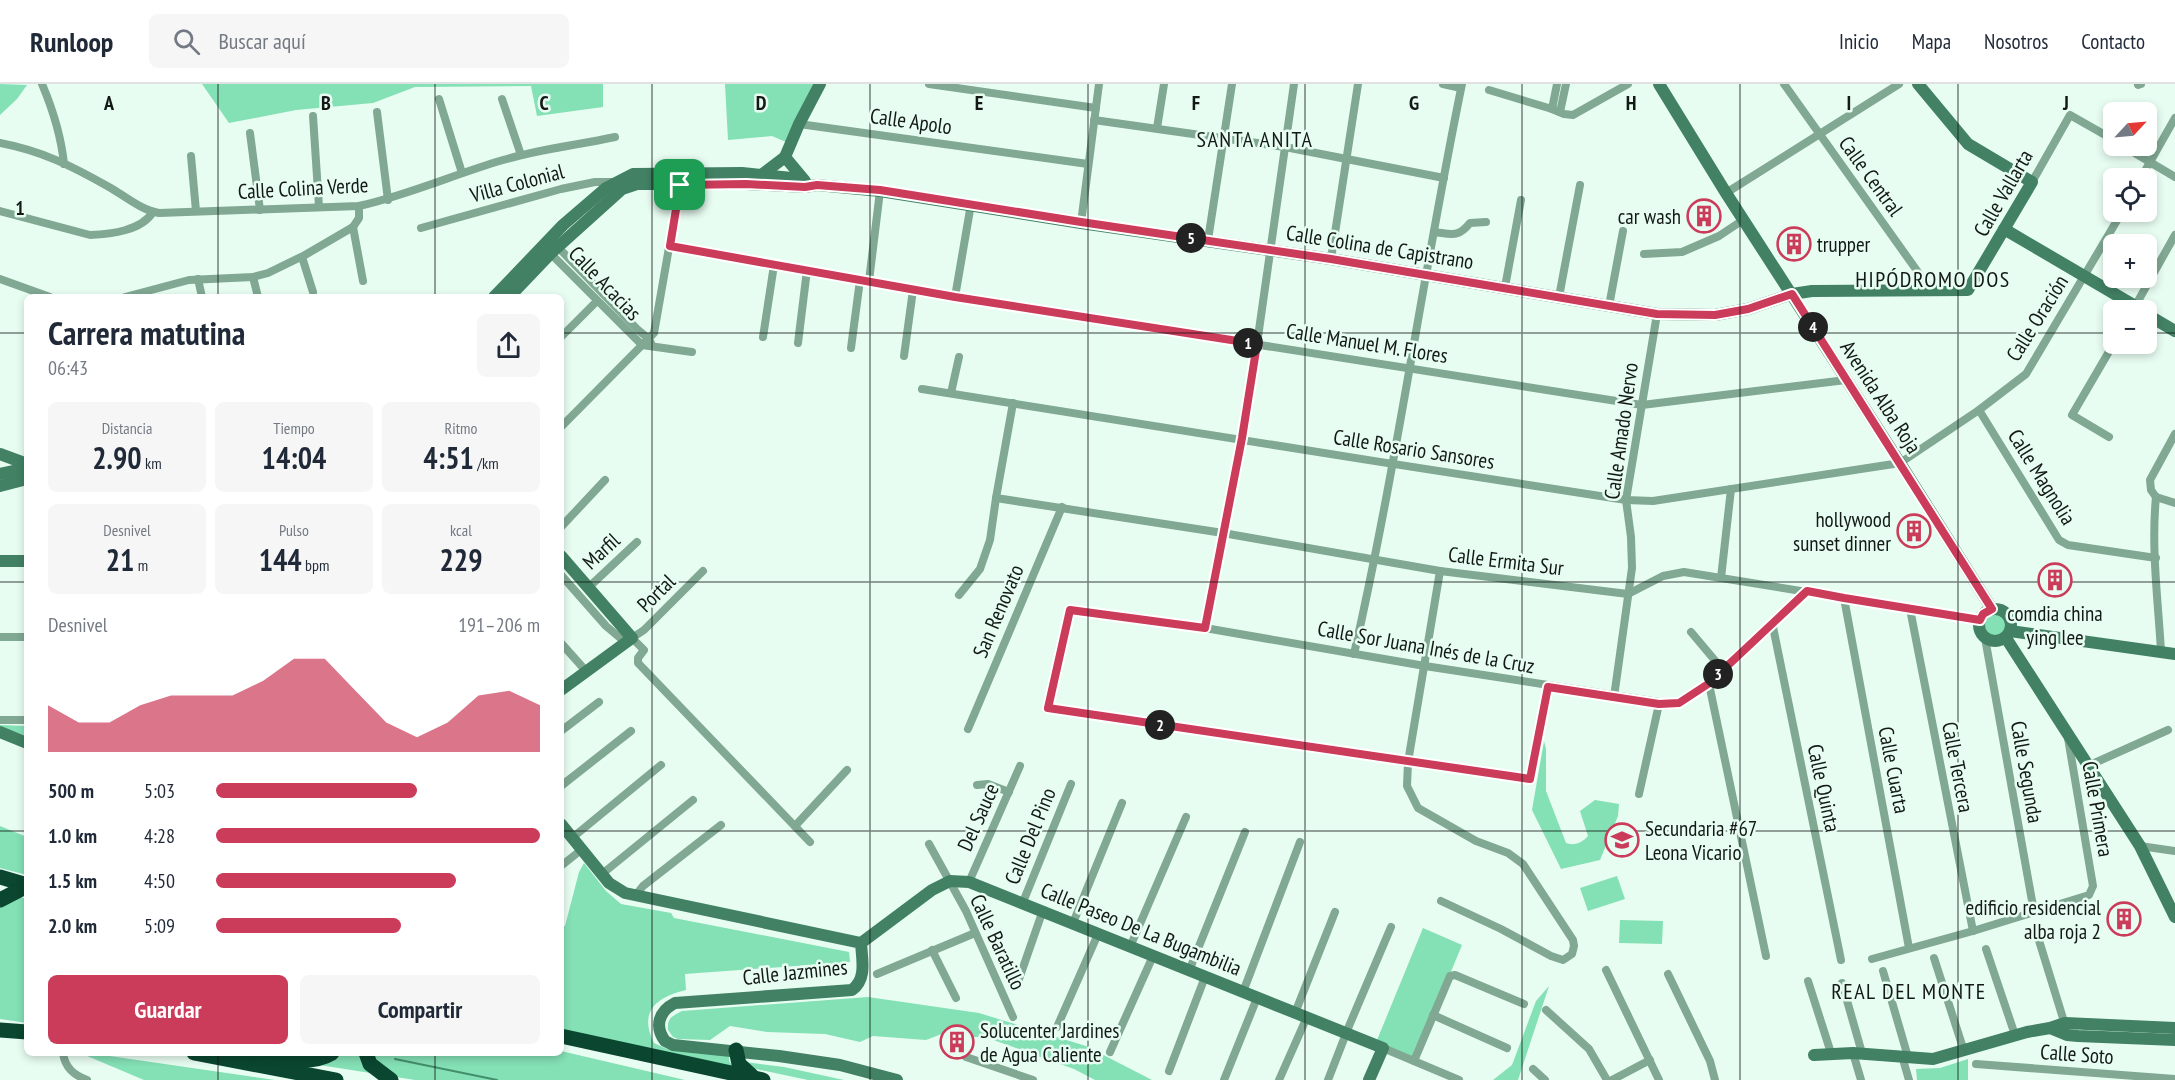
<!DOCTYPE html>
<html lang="es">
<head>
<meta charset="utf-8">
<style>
  :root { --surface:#fff; --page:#f6f6f7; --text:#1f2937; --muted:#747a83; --line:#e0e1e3; --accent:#cb3b5a }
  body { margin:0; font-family:"PT Sans Narrow",sans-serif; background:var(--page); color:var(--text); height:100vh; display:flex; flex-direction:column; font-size:22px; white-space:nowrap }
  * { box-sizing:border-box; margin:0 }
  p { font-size:20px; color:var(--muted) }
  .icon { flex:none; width:33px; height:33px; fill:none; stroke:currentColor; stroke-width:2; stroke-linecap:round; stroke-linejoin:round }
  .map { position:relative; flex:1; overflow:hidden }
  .side { position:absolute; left:24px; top:210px; width:540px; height:762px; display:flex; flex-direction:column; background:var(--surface); border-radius:9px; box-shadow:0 3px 9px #0003 }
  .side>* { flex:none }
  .needle { width:39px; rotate:64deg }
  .tools { position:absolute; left:2103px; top:18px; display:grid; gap:12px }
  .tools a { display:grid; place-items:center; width:54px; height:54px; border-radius:9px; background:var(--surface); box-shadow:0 3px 9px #0003; font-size:30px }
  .pin { position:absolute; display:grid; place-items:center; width:51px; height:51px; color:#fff; margin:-26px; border-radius:12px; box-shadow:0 3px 9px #0006 }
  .km { position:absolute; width:30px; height:30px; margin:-15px; border-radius:50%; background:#222; color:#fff; font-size:16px; line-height:30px; text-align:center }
  .round { display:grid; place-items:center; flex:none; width:63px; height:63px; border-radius:9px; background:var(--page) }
  .headline { display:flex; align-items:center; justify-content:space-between; height:102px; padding:0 24px }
  h1 { font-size:33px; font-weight:600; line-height:45px }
  .metrics { display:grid; grid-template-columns:repeat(3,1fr); gap:9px; height:102px; padding:6px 24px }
  .metrics div { display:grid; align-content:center; border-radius:9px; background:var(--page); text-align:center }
  .metrics b { font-size:30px; font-weight:600 }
  .metrics small { font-size:16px; font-weight:400 }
  .metrics p { font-size:16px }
  .chart { height:168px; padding:12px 24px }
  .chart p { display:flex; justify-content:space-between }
  .chart svg { width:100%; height:108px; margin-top:6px; fill:var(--accent); opacity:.7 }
  .cta { display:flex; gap:12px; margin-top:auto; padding:12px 24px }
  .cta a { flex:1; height:69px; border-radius:9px; background:var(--accent); color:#fff; font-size:24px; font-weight:600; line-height:69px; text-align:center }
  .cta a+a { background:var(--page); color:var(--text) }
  ul { padding:0 24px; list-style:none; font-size:20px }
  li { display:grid; grid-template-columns:96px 72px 1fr; align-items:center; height:45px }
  li i { height:15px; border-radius:8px; background:var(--accent) }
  header { display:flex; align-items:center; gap:36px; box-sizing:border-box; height:84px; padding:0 30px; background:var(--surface); border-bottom:2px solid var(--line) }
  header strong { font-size:28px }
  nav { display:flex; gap:33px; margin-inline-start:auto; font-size:21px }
  .search { width:420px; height:54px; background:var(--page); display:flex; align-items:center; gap:15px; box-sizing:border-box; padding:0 21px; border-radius:9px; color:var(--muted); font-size:22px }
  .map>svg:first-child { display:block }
</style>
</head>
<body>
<header>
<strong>Runloop</strong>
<div class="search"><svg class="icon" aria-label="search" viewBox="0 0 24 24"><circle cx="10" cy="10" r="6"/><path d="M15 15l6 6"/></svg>Buscar aquí</div>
<nav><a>Inicio</a><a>Mapa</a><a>Nosotros</a><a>Contacto</a></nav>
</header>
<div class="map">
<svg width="2175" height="996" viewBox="0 0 2175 996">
  <rect width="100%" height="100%" fill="#e8fdf2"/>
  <g fill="#84e0b5">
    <polygon points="0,0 27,1 17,15 0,31"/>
    <polygon points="202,0 603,0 603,23 537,32 531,2 415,3 373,19 296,26 229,39"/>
    <polygon points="725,0 817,0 786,58 772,52 728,56"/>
    <circle cx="1996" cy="541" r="11"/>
    <polygon points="0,641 27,642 27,652 0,643"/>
    <path d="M 1544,657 L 1546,665 L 1546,707 L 1566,759 C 1574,762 1582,759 1588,752 L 1580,727 L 1595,716 L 1619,720 L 1618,732 L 1600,776 L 1561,785 L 1532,726 Z"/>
    <polygon points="0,742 27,753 27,791 0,784"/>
    <path d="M 584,779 L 606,807 L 621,820 L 671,829 L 674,834 L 849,868 L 850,878 L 685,890 L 686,906 C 657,913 638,927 654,959 L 667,965 L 729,970 L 729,977 L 735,985 L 561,945 L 561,842 L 565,842 L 579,788 Z"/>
    <polygon points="1617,792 1625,815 1588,827 1580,804"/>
    <polygon points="0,807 27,815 27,939 0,935"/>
    <polygon points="1620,836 1663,837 1662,860 1619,859"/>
    <polygon points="1423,844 1462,861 1414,977 1375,961"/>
    <polygon points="1549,902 1518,996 1493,996 1512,981 1536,917"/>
    <path d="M 868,913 L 979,929 L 1086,962 L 1152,996 L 1095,996 L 1074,985 L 985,953 L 969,953 L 947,948 L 926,956 L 873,952 L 860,958 L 825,950 L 767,948 L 730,942 L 710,956 L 678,955 L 673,953 L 668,946 C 667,934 672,932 682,927 Z"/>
    <polygon points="561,967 685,996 415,996 242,969 561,969"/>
    <polygon points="80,969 89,969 275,996 144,996"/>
    <polygon points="1968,975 1968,996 1917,996 1916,985 1940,984"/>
    <polygon points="745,978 784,983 844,996 808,996 746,983"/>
  </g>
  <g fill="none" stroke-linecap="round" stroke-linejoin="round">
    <polyline stroke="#438e6c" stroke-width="2" points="395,975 497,996"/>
    <g stroke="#80a893" stroke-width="8">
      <path d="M 42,0 C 53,26 61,51 64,80"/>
      <polyline points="929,0 1096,24"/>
      <polyline points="1443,0 1461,4"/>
      <polyline points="1784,0 1930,205"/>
      <polyline points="2138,1 2141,0"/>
      <polyline points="1489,6 1552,25 1564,30 1573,31 1628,0"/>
      <polyline points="439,15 462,89"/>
      <polyline points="502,15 521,71"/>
      <polyline points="1552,25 1557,0"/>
      <polyline points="377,28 388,116"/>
      <polyline points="1560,28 1566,0"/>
      <polyline points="313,32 319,123"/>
      <polyline points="1094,36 1285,63 1444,94"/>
      <polyline points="799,40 1088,80"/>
      <polyline points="1157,44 1164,0"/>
      <polyline points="250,49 260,126"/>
      <path d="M 0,59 C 42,67 72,82 109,103 C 125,112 141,126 159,129 L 359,122 C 408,111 455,90 503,76 C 540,65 578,61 615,53"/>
      <polyline points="2123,62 2175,93"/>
      <polyline points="191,72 196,127"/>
      <polyline points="2141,94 2175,34"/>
      <polyline points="2032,98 2070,31 2114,56"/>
      <polyline points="1726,109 1899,0"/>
      <path d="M 0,127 L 90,151 C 111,150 141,147 153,128"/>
      <polyline points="1081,139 1099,0"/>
      <polyline points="353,143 363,197"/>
      <polyline points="421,144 561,105 595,98 615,98"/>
      <path d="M 1434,148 C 1452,150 1458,154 1470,139 L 1486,138"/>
      <polyline points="1208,156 1232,0"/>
      <polyline points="554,159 637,245 649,255 651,259"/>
      <polyline points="670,162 955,213 1642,321 1846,296"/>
      <polyline points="547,166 642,261 692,268"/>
      <polyline points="1644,170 1682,168 1719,152 1743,136"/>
      <polyline points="302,173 313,208"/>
      <polyline points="1331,175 1358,0"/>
      <polyline points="253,193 258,213"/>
      <polyline points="0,195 50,213"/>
      <polyline points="198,195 202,213"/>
      <polyline points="869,197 880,107"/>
      <polyline points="1505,203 1521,116"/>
      <polyline points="125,213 189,196 253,193 268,189 305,171 353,143 359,134 359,122"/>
      <polyline points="955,213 971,120"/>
      <polyline points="1559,213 1580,101"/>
      <polyline points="1609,222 1623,147"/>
      <polyline points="2133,226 2175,151"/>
      <polyline points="561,253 597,217"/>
      <polyline points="763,253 774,181"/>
      <polyline points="798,259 807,186"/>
      <polyline points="851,264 860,196"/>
      <polyline points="904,272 913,206"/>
      <path d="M 922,305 C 1157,341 1391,381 1626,416 L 1653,417 L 1900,379 L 1979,326 L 2026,290 L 2122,128"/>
      <polyline points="951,309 959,273"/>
      <polyline points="1013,319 996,414 1223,449 1440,487 1628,510 1663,492 1684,488 1980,536"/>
      <polyline points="1979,326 2059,456 2068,461 2156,474"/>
      <polyline points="561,343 654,249 680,101"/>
      <polyline points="2109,353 2072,331 2114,259"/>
      <path d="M 2156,413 C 2151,464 2158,516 2161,567"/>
      <polyline points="2156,413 2151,406 2150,396 2175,350"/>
      <polyline points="2156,413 2175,419"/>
      <polyline points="561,443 605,396"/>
      <polyline points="703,487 644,546 632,554 644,566 638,574 638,579 810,758"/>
      <polyline points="1440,487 1408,678 1407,702 1418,724 1476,757 1508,769 1523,780 1573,856 1574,862 1572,870 1563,876 1551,872 1501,845 1441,817"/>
      <polyline points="561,491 606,542 625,558"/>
      <polyline points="1721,494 1731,405"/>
      <polyline points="589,503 637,458"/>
      <polyline points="959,511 980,485 990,456 996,414"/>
      <polyline points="1844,514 1909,864"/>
      <polyline points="1910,525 1973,847"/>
      <polyline points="1772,538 1841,876"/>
      <polyline points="1205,544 1242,354 1257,260 1294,0"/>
      <polyline points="1691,548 1723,586"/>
      <polyline points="0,553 27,553"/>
      <polyline points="1985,554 2034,828"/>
      <polyline points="561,559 586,587"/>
      <path d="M 1354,570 C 1397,381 1423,189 1462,0"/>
      <polyline points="1709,600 1766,872"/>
      <polyline points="1549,602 1530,695 1048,624 1047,622 1071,525 1205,544 1425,582 1672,620 1686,616 1709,600 1807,507"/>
      <polyline points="1614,613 1632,484 1631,453 1626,416 1657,230"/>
      <polyline points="0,636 27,636"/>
      <polyline points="968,645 1062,423"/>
      <polyline points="561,647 599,618"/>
      <polyline points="2090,681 2168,646"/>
      <polyline points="977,701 988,700 1009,708"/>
      <polyline points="561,702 631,647"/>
      <polyline points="1639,710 1659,620"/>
      <polyline points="795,742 847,686"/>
      <polyline points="572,754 661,681"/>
      <polyline points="929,760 966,827 1013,933"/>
      <polyline points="2140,762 2175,767"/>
      <polyline points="561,782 581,766"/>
      <polyline points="602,790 693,716"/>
      <polyline points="969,798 1020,682"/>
      <polyline points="635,812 643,802 721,741"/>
      <polyline points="1023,818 1071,700"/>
      <polyline points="1073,839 1122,719"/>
      <polyline points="2037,850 2066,944"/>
      <polyline points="1130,863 1186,733"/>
      <polyline points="1986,865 2015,951"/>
      <polyline points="932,866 956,914"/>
      <polyline points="1934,874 1964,967"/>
      <polyline points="1872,875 1973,847 2089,811 2093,802 2068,654"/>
      <polyline points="1606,886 1659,996"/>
      <polyline points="1189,887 1245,748"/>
      <polyline points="1883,887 1908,973"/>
      <polyline points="877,890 975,849"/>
      <polyline points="1668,890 1710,977 1715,996"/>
      <polyline points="1808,897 1831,969"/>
      <polyline points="1018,898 1043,826"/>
      <polyline points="1842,899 1862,969"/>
      <polyline points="1243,908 1300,758"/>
      <polyline points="1546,926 1589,965 1607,996"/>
      <polyline points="1295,929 1335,828"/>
      <polyline points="1433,931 1507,964"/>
      <polyline points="1057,943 1098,850"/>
      <polyline points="1383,964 1459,996"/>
      <polyline points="1110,968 1153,872"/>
      <path d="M 63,969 C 65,984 74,991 87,996"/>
      <polyline points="1853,969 1861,996"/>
      <polyline points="1902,972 1909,996"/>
      <polyline points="966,973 1033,996"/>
      <polyline points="1414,977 1450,892 1455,891 1524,920"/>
      <polyline points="1976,980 2175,995"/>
      <polyline points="1533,985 1545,996"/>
      <polyline points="1169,987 1205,893"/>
      <polyline points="1224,996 1257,914"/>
      <polyline points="1279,996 1307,933"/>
      <polyline points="1328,996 1349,942 1391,843"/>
      <polyline points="1612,996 1650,976"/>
    </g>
    <g stroke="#428164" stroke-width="12">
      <polyline points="1659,0 1726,109 1900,379 1992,525"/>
      <polyline points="785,73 799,40 820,0"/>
      <polyline points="785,73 805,97"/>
      <polyline points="760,92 785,73"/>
      <polyline points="2004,145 2142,226"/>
      <polyline points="494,213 563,141 606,104 633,90 742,89 802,95"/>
      <polyline points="509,213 551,169 622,105 637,100 746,100 805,103 817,101 880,107 1081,139 1331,175 1657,230 1715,231 1748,225 1792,210 1812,207 1968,206 2032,98 1968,60 1918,0"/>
      <polyline points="2146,230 2175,247"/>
      <polyline points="0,370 27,380"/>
      <polyline points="0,390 27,384"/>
      <polyline points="0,402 27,395"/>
      <polyline points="561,472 632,554 561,606"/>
      <polyline points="0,477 27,477"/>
      <circle cx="1995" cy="541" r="16"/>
      <polyline points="2010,547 2175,570"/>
      <polyline points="2006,554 2140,762 2175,833"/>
      <polyline points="0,648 27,659"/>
      <path d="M 561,740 L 609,799 L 625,809 L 861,859 C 862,876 867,895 852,906 L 675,919 C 659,927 654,942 665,957 L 673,961 L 779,972 L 840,981 L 897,996"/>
      <polyline points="861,859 932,806 950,797 969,798 1383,964 1369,996"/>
      <polyline points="2050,944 2067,951 2078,952 2175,956"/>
      <polyline points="1814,971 1853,969 1933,975 2027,948 2050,944 2065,939 2175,944"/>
    </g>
    <g stroke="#0a4630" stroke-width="15">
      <polyline points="0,793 27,801"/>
      <polyline points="0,816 27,802"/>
      <polyline points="0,946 27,948"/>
      <polyline points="561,952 763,996"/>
      <polyline points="736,966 739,980 752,992"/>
      <polyline points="194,969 336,996"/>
      <path d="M 251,969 C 276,973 309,983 332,969"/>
      <polyline points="366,969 370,980 391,996"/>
    </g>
  </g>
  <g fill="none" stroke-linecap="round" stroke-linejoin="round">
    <defs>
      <polygon id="route" points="746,100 805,103 817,101 880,106 1081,138 1331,175 1657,230 1715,231 1748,225 1792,210 1992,525 1983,530 1980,536 1844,514 1807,507 1708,600 1679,619 1659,620 1548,603 1530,695 1048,624 1070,526 1205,544 1242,354 1257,260 955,213 670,162 680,101"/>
    </defs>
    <use href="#route" stroke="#fff" stroke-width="12"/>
    <use href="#route" stroke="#cb3b5a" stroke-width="8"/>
  </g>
  <path fill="none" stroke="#131a16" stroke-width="1.5" stroke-opacity="0.55" d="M 218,0 L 218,213M 435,0 L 435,213M 652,0 L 652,996M 870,0 L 870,996M 1088,0 L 1088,996M 1305,0 L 1305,996M 1522,0 L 1522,996M 1740,0 L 1740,996M 1958,0 L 1958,996M 0,249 L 27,249M 561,249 L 2114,249M 2146,249 L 2175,249M 0,498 L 27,498M 561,498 L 2175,498M 0,747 L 27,747M 561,747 L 2175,747M 218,969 L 218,996M 435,969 L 435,996"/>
  <defs>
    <symbol id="building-ring" viewBox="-11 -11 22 22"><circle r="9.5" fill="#e8fdf2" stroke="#cb3b5a" stroke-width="1.5"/><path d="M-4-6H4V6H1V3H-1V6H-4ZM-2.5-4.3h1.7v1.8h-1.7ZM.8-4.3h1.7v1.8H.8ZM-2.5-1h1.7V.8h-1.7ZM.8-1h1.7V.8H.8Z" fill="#cb3b5a"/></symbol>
    <symbol id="school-ring" viewBox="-11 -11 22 22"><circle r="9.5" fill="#e8fdf2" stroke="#cb3b5a" stroke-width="1.5"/><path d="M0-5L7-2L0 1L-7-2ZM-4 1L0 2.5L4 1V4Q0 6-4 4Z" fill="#cb3b5a"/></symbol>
  </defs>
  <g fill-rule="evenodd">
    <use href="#building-ring" x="1685" y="113" width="38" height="38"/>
    <use href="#building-ring" x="1775" y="141" width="38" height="38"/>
    <use href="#building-ring" x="1895" y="428" width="38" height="38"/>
    <use href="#building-ring" x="2036" y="477" width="38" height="38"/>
    <use href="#school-ring" x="1603" y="737" width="38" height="38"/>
    <use href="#building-ring" x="2105" y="816" width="38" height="38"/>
    <use href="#building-ring" x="938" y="939" width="38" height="38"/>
  </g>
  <g text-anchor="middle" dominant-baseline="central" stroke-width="5" stroke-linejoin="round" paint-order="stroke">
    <g font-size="21" fill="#131a16" stroke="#e8fdf2">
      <text transform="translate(911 37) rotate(8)">Calle Apolo</text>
      <text transform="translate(1871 92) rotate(54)">Calle Central</text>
      <text transform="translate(517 99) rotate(-15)">Villa Colonial</text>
      <text transform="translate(303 104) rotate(-3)">Calle Colina Verde</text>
      <text transform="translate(2003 109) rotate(-60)">Calle Vallarta</text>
      <text transform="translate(1380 163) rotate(9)">Calle Colina de Capistrano</text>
      <text transform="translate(605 199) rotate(46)">Calle Acacias</text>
      <text transform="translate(2037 234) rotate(-58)">Calle Oración</text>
      <text transform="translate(1367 259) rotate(9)">Calle Manuel M. Flores</text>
      <text transform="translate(1881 313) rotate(57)">Avenida Alba Roja</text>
      <text transform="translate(1621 347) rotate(-82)">Calle Amado Nervo</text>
      <text transform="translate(1414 365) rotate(9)">Calle Rosario Sansores</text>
      <text transform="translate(2042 393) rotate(58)">Calle Magnolia</text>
      <text transform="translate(601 467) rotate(-43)">Marfil</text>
      <text transform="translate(1506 477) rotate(7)">Calle Ermita Sur</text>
      <text transform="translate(656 509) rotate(-45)">Portal</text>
      <text transform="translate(998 527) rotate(-67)">San Renovato</text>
      <text transform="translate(1426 563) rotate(10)">Calle Sor Juana Inés de la Cruz</text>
      <text transform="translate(1958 683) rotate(79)">Calle Tercera</text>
      <text transform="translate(1894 686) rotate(79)">Calle Cuarta</text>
      <text transform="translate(2027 688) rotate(80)">Calle Segunda</text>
      <text transform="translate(1824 704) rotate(78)">Calle Quinta</text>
      <text transform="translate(2098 725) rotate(80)">Calle Primera</text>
      <text transform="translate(978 733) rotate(-66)">Del Sauce</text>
      <text transform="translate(1030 752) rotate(-68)">Calle Del Pino</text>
      <text transform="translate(1141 845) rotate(22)">Calle Paseo De La Bugambilia</text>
      <text transform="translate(998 858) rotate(65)">Calle Baratillo</text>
      <text transform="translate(795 888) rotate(-6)">Calle Jazmines</text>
      <text transform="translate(2077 970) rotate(4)">Calle Soto</text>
    </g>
    <g font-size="21" fill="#131a16" stroke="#e8fdf2" text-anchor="end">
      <text x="1681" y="132">car wash</text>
      <text x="1817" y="160" text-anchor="start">trupper</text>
      <text x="1891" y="435">hollywood<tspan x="1891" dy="24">sunset dinner</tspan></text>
      <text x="2055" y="529" text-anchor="middle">comdia china<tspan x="2055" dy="24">ying lee</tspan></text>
      <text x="1645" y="744" text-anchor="start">Secundaria #67<tspan x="1645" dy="24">Leona Vicario</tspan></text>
      <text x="2101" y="823">edificio residencial<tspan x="2101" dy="24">alba roja 2</tspan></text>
      <text x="980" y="946" text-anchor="start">Solucenter Jardines<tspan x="980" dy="24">de Agua Caliente</tspan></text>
    </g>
    <g font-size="22" letter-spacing="1.5" fill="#131a16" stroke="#e8fdf2">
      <text x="1255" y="55">SANTA ANITA</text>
      <text x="1933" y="195">HIPÓDROMO DOS</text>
      <text x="1909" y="907">REAL DEL MONTE</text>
    </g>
  </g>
  <g font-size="20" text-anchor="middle" font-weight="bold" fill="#131a16" stroke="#e8fdf2" stroke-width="5" stroke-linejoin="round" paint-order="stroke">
    <text x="109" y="26">A</text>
    <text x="326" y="26">B</text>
    <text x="544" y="26">C</text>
    <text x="761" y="26">D</text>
    <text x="979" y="26">E</text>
    <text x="1196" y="26">F</text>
    <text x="1414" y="26">G</text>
    <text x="1631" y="26">H</text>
    <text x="1849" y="26">I</text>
    <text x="2066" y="26">J</text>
    <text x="20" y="131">1</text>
  </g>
</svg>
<div class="tools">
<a><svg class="needle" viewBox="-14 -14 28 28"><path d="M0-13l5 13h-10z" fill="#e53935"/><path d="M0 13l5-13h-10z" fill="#747a83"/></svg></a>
<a><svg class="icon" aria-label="locate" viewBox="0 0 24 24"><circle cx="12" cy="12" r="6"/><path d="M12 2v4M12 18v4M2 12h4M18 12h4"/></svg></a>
<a>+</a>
<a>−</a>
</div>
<div class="pin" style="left:680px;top:101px;background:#1e9e55"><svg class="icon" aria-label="arrive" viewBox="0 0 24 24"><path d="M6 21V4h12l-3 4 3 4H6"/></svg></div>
<b class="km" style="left:1248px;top:259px">1</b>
<b class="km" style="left:1160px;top:641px">2</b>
<b class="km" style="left:1718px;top:590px">3</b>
<b class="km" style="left:1813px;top:243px">4</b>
<b class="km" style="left:1191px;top:154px">5</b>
<section class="side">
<div class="headline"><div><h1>Carrera matutina</h1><p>06:43</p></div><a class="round"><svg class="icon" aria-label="share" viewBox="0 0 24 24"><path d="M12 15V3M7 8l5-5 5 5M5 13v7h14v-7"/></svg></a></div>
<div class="metrics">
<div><p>Distancia</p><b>2.90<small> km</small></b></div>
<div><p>Tiempo</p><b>14:04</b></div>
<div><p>Ritmo</p><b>4:51<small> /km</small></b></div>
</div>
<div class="metrics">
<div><p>Desnivel</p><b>21<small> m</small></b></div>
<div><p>Pulso</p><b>144<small> bpm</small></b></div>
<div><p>kcal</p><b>229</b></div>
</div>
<div class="chart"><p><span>Desnivel</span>191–206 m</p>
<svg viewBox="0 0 160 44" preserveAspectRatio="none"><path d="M0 44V25L10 32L20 32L30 25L40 21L50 21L60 21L70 15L80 6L90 6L100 19L110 32L120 38L130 32L140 21L150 19L160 25V44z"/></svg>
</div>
<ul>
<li><b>500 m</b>5:03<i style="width:62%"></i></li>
<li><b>1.0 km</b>4:28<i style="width:100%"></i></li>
<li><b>1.5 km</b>4:50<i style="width:74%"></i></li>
<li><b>2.0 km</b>5:09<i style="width:57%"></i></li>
</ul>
<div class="cta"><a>Guardar</a><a>Compartir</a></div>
</section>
</div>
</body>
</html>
